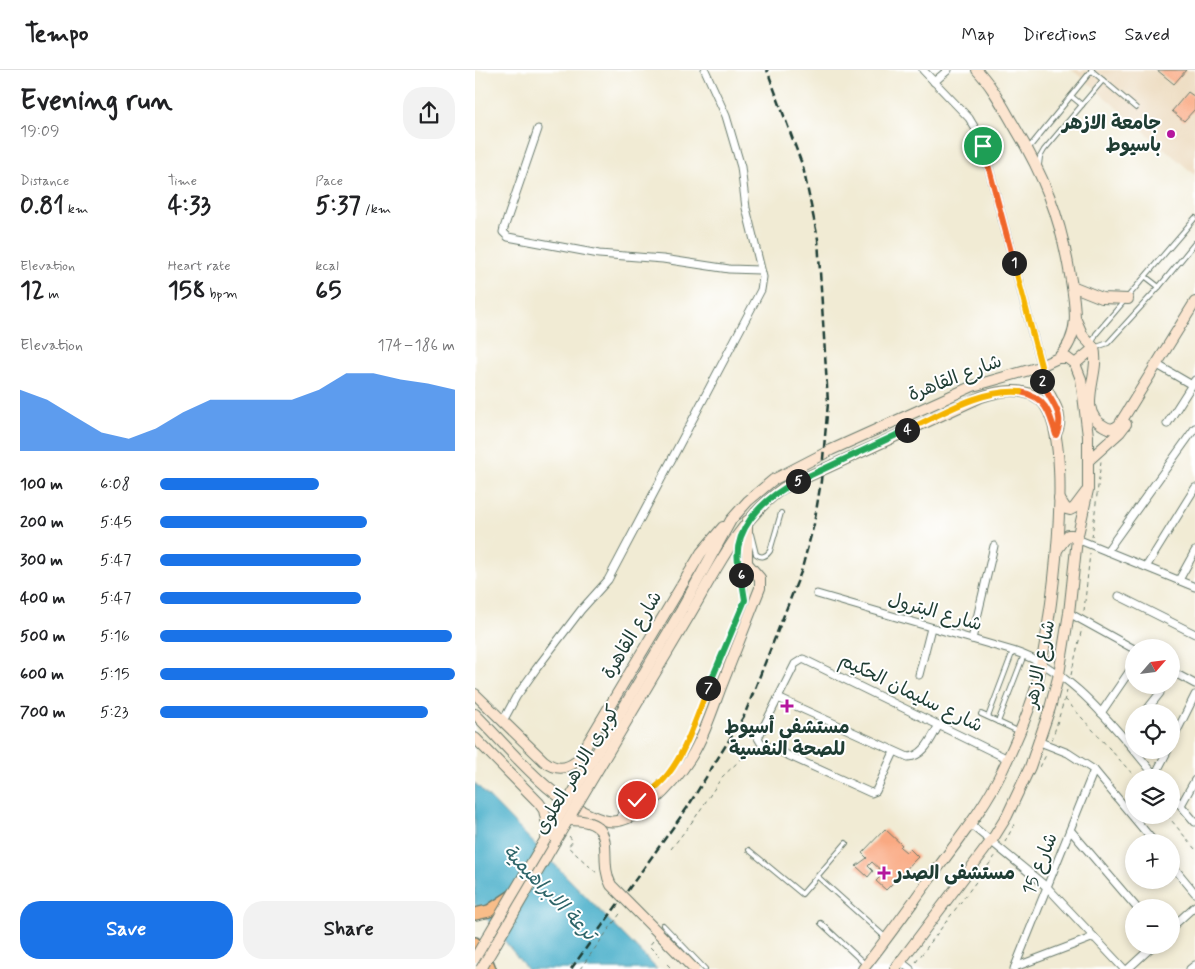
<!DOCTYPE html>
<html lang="en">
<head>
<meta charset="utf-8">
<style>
  :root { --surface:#fff; --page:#f2f2f2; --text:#202124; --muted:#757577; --line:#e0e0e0; --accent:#1a73e8 }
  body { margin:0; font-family:Mynerve,"Playpen Sans Arabic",sans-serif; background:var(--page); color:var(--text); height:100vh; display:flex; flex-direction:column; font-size:19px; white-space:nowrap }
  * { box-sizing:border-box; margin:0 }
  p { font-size:16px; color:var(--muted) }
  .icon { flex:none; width:28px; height:28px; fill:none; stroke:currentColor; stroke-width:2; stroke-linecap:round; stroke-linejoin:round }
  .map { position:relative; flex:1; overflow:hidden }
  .details { display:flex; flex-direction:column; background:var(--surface); width:475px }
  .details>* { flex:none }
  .needle { width:32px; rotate:62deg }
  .buttons { position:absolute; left:650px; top:569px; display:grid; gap:10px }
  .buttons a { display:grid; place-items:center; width:55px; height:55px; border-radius:50%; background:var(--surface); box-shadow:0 2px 8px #0003; font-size:25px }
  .pin { position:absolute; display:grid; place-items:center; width:42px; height:42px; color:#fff; margin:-21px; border:2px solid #fff; border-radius:50%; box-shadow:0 1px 5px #0007 }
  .km { position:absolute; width:25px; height:25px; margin:-12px; border-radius:50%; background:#222; color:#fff; font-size:14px; line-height:25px; text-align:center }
  .round { display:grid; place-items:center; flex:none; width:52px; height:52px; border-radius:20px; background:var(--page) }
  .overview { display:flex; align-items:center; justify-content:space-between; height:85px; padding:0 20px }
  h1 { font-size:28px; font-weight:700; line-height:38px }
  .stats { display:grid; grid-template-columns:repeat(3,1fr); gap:8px; height:85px; padding:5px 20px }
  .stats div { display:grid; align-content:center }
  .stats b { font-size:25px; font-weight:700 }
  .stats small { font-size:14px; font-weight:400 }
  .stats p { font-size:14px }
  .chart { height:140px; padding:10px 20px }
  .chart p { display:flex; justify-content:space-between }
  .chart svg { width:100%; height:90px; margin-top:5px; fill:var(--accent); opacity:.7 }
  .cta { display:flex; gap:10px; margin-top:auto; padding:10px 20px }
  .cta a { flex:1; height:58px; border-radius:20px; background:var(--accent); color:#fff; font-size:20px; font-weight:700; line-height:58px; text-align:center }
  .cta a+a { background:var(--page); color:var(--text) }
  ul { padding:0 20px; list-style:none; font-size:16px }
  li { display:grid; grid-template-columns:80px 60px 1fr; align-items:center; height:38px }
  li i { height:12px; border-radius:6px; background:var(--accent) }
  header { display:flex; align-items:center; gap:30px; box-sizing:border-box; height:70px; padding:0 25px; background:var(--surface); border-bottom:1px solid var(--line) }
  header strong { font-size:24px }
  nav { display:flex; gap:28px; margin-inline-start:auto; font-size:18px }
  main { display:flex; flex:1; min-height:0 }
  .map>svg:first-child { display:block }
</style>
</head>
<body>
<header>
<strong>Tempo</strong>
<nav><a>Map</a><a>Directions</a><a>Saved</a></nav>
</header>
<main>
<section class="details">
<div class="overview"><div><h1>Evening run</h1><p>19:09</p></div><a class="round"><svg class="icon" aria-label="share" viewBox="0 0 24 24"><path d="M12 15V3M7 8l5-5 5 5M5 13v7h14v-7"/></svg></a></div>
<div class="stats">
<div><p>Distance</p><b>0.81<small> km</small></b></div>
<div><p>Time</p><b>4:33</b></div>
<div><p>Pace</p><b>5:37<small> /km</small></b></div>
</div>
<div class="stats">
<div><p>Elevation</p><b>12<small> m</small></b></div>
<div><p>Heart rate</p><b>158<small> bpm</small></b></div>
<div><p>kcal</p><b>65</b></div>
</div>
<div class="chart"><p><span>Elevation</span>174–186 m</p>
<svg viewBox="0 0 160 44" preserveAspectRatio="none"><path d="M0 44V14L10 19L20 27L30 35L40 38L50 33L60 25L70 19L80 19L90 19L100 19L110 14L120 6L130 6L140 9L150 11L160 14V44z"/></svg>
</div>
<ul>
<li><b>100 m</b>6:08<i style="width:54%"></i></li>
<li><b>200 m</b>5:45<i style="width:70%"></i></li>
<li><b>300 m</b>5:47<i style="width:68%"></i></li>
<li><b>400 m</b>5:47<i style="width:68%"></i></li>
<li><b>500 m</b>5:16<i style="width:99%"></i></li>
<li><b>600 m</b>5:15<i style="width:100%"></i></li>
<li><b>700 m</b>5:23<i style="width:91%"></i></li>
</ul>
<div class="cta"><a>Save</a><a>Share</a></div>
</section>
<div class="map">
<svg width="720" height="899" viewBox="0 0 720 899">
  <rect width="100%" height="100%" fill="#fff"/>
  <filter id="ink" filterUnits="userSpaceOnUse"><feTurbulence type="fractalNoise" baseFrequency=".02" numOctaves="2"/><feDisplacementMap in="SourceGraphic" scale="10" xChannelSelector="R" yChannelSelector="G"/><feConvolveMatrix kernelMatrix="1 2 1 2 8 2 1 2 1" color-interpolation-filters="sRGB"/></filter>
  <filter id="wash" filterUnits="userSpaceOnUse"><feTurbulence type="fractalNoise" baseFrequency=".0096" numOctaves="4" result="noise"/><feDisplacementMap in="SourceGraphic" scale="20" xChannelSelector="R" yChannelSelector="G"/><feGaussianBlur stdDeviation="1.12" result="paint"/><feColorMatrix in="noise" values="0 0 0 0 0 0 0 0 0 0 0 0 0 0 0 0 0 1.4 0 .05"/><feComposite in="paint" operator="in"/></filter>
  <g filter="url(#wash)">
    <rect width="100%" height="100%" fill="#f1ebd4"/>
    <polygon fill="#ebd8ba" points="597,0 720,0 720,105 625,23"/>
    <polygon fill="#4bb0cb" stroke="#357680" points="0,713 182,899 52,899 0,834"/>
    <g id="blocks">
      <g fill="#f9a982">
        <polygon points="682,0 711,0 699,14"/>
        <polygon points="713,22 720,27 720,39 709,51 697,41"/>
        <polygon points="410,759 427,775 425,777 431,782 435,779 443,787 411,820 401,811 409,803 397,792 393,796 398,801 393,807 381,796 392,788 387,783"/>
      </g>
    </g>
  </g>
  <g filter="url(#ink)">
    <use href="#blocks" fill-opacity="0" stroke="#687a6c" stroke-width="1"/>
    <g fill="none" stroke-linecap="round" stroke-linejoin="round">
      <defs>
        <g id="lane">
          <polyline points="616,0 661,38"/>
          <polyline points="596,26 607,35"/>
          <polyline points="553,79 617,0"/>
          <polyline points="564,95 565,87 569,80 628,10"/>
          <polyline points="720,148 621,264 618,271 619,278 633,273 684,217 720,173"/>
          <polyline points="671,207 684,217"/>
          <path d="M 276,464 L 281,484 C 286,488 291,487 295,481 L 306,443"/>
          <polyline points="506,644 545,662"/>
          <polyline points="513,647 538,581"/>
          <polyline points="523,652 549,585"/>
          <path d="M 145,748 L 146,732 C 151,731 157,732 162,730 C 181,724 202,692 211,674 L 270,530 L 270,520 L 263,488 L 268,465"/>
          <polyline points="274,780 327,824 371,773"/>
          <polyline points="343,807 410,867"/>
          <polyline points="346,853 390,894"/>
          <polyline points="188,855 230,899"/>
        </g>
        <g id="street">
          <polyline points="448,0 494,48 506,68 566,296"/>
          <polyline points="459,12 473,0"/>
          <polyline points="63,59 29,158 28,162 33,167 124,184 188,189 254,199 285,200"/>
          <polyline points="686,297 717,315"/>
          <polyline points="692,354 720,310"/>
          <polyline points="602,469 720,517"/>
          <polyline points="632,481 720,358"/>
          <polyline points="671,497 720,418"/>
          <polyline points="704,510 720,481"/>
          <path d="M 342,524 L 538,581 C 590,598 625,640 659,680"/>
          <polyline points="644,526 720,564"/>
          <polyline points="594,543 659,579"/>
          <polyline points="497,569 519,476"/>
          <polyline points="696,601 720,614"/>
          <polyline points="444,605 456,558"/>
          <path d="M 303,628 L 433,687 C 450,686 456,668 464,655"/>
          <polyline points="670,642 685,623"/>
          <polyline points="626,643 656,599"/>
          <polyline points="28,651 41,627 61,599 106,540 133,510 286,220 288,207 271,138 266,97 251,46 230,0"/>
          <polyline points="650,669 659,658"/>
          <polyline points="565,672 593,683 619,700 679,772"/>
          <polyline points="696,673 720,625"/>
          <polyline points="659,680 682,708"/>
          <polyline points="419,682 401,721 396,723 286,673 283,668 320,594 328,589 533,689"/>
          <polyline points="680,705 693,680"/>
          <polyline points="696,724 720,752"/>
          <polyline points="706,735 720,710"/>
          <polyline points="495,754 573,818 649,899"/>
          <polyline points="596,761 662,838"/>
          <polyline points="696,794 720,823"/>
          <polyline points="696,858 720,836"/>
          <polyline points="426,892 435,899"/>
          <polyline points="540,897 619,867"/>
          <polyline points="539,899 619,700"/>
          <polyline points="653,899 679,875"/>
          <polyline points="715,899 720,895"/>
        </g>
        <g id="secondary">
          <path d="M 502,0 C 517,16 527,35 538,54 C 569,106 585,145 595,205 C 600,234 607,265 583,288"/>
          <polyline points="597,216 627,228 653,229"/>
          <polyline points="601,250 608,266 619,278"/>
          <path d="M 619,278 C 626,305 600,340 629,356 C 635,360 639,359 644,355 L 720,232"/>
          <polyline points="600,294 619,278"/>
          <path d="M 566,296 C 565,323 594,338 581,364"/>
          <polyline points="614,390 645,362 651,354"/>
          <polyline points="584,428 591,439 595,440 599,438 611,422"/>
          <polyline points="582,480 593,465 597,465 602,469"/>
          <polyline points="207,539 256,450 273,431 298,410 356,380 498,316 561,298 583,288 592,288 600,294 606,309 613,366 613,420 602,469 594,543 584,604 575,638 555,697 532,746 517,770 420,899"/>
          <path d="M 214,546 C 241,500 264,450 308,418 L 506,327 C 524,321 547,316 564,329 C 605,360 574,569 561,617 C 553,646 540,674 527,701 C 511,735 487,765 465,795 C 439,830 415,865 388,899"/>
          <path d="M 0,624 L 69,691 C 81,700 90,700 102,691 L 226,483 L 248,457"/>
          <path d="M 0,644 C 37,681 77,734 128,750 C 160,760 200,712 216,687 C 229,666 237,641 246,617 C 259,584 272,551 285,518 L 285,508 L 272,493 L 272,451"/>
          <polyline points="0,668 64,733 69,740 74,764"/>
          <polyline points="22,872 81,770"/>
        </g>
        <g id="primary">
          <polyline points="0,844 14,841 38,825"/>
          <polyline points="0,873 10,886 15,899"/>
        </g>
      </defs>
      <use href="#lane" stroke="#687a6c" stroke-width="6"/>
      <use href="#street" stroke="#687a6c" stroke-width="9"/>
      <use href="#secondary" stroke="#687a6c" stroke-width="12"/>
      <use href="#primary" stroke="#687a6c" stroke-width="14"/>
      <g stroke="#687a6c" stroke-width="1" stroke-dasharray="4 4" stroke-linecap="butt">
        <polyline points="617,467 626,391"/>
        <polyline points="609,541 615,483"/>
        <polyline points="596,605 607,558"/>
        <polyline points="590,629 661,708"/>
        <polyline points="577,670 592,621"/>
        <polyline points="565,697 572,683"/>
        <polyline points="692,745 720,779"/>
        <polyline points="94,766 98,771 93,777 123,804"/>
        <polyline points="530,772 541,751"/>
        <polyline points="196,779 220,748 247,707 280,676"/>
        <polyline points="178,871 174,876 197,899"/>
        <polyline points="441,892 521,785"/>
        <polyline points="105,899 147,841"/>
      </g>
      <use href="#lane" stroke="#fff" stroke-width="4"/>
      <use href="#street" stroke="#fff" stroke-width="7"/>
      <use href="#secondary" stroke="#fce5d0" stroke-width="10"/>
      <use href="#primary" stroke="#f8bd89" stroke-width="11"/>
      <polyline stroke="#1f3d34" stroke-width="2.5" stroke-dasharray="8 4" stroke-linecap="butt" points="96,899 212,738 269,646 326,502 339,454 346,411 353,333 343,169 328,97 292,0"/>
      <defs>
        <g id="secondary-bridge">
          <path d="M 94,750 C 148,750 121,787 136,815 L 219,899"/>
          <polyline points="81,770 214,546"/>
          <polyline points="0,888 207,539"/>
          <polyline points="6,899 22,872"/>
        </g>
      </defs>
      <use href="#secondary-bridge" stroke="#687a6c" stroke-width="12" stroke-linecap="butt"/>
      <use href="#secondary-bridge" stroke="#fce5d0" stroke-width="10"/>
    </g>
  </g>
  <g fill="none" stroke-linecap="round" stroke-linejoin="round" filter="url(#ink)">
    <defs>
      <polyline id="split-1" points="508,76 539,193"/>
      <polyline id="split-2" points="539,193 566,296 567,311"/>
      <path id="split-3" d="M 545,322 C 570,326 575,343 581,365 C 592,342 573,331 567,311"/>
      <path id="split-4" d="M 432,360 C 467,344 505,319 545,322"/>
      <polyline id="split-5" points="323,411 432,360"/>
      <path id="split-6" d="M 266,505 C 251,463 288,428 323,411"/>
      <polyline id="split-7" points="233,618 270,530 266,505"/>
      <path id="split-8" d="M 162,730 C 204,710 217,658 233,618"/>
    </defs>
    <use href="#split-1" stroke="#fff" stroke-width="10"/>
    <use href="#split-2" stroke="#fff" stroke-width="10"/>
    <use href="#split-3" stroke="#fff" stroke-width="10"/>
    <use href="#split-4" stroke="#fff" stroke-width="10"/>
    <use href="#split-5" stroke="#fff" stroke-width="10"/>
    <use href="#split-6" stroke="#fff" stroke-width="10"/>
    <use href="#split-7" stroke="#fff" stroke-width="10"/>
    <use href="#split-8" stroke="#fff" stroke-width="10"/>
    <use href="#split-1" stroke="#f0652b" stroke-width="6"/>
    <use href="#split-2" stroke="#f5b400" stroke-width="6"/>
    <use href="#split-3" stroke="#f0652b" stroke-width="6"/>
    <use href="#split-4" stroke="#f5b400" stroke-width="6"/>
    <use href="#split-5" stroke="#22a559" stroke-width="6"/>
    <use href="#split-6" stroke="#22a559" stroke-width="6"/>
    <use href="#split-7" stroke="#22a559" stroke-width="6"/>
    <use href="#split-8" stroke="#f5b400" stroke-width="6"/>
  </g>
  <g fill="#b5179e" stroke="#fff" stroke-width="2">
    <circle cx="696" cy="64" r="5"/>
    <path d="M309.5 628.5h5v5h5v5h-5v5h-5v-5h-5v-5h5z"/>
    <path d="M406.5 795.5h5v5h5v5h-5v5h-5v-5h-5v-5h5z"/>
  </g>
  <g text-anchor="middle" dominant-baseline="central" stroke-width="4" stroke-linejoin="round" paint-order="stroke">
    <g font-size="19" font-weight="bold" fill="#1f3d34" stroke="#fff" text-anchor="end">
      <text x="686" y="53">جامعة الازهر<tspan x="686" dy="22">باسيوط</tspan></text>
      <text x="312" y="657" text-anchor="middle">مستشفى أسيوط<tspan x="312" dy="22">للصحة النفسية</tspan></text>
      <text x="420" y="803" text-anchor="start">مستشفى الصدر</text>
    </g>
    <g font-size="19" fill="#1f3d34" stroke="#fff">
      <text transform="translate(480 308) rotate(-21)">شارع القاهرة</text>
      <text transform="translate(460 542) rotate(16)">شارع البترول</text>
      <text transform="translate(157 565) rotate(-59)">شارع القاهرة</text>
      <text transform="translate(565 594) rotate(-78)">شارع الازهر</text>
      <text transform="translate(436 623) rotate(26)">شارع سليمان الحكيم</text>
      <text transform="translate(102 700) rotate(-59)">كوبرى الازهر العلوى</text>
      <text transform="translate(565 794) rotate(-68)">شارع 15</text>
    </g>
    <g font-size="20" font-style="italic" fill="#2e6569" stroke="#fff">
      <text transform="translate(74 823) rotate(46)">ترعة الابراهيمية</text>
    </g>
  </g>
</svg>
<div class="buttons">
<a><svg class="needle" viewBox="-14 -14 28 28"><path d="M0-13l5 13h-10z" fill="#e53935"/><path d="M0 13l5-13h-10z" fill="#757577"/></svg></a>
<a><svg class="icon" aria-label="locate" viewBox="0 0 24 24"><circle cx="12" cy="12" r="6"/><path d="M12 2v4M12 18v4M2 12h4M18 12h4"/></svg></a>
<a><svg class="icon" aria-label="layers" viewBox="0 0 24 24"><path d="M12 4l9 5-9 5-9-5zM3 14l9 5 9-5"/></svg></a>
<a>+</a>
<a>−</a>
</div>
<div class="pin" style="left:508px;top:76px;background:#1e9e55"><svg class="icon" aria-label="arrive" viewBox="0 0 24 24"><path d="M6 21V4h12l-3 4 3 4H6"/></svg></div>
<div class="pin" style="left:162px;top:730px;background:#d93025"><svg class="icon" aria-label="check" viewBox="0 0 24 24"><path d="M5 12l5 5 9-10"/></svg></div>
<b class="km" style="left:539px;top:193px">1</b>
<b class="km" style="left:567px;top:311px">2</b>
<b class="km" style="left:432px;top:360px">4</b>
<b class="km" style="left:323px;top:411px">5</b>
<b class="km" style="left:266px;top:505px">6</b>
<b class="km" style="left:233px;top:618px">7</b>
</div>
</main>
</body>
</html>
